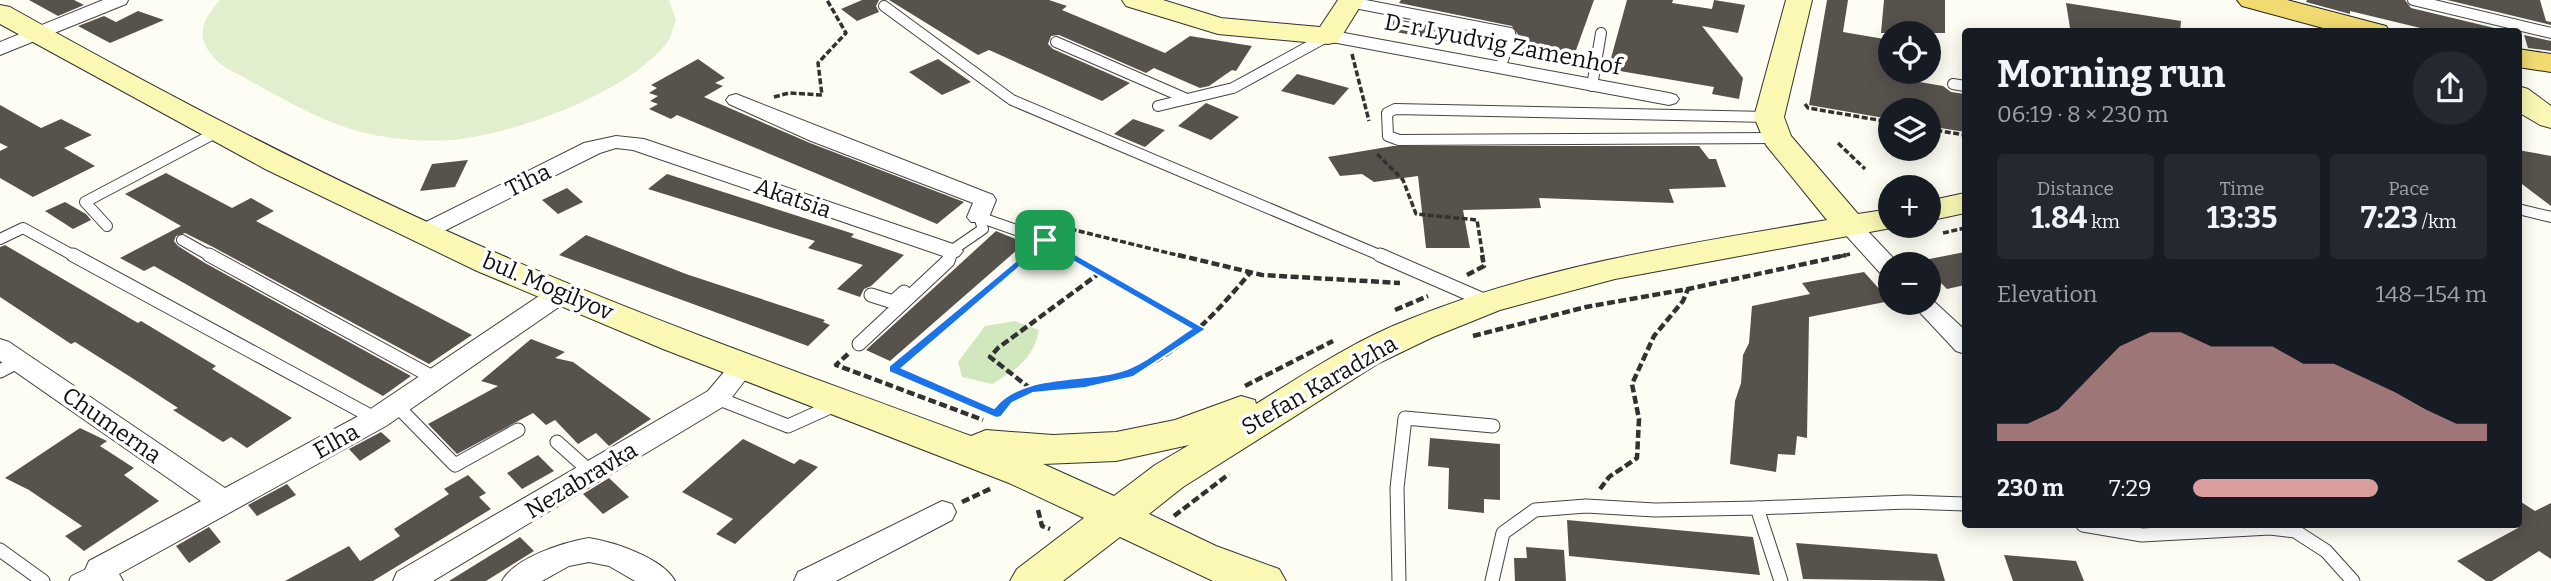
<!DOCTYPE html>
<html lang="en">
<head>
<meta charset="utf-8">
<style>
  :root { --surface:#171b24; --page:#242831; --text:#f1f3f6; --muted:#9ea1a6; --accent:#d89d9c }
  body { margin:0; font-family:Bitter,serif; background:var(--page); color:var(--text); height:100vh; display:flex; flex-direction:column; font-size:26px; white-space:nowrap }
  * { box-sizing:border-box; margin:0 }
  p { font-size:23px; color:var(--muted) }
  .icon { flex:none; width:38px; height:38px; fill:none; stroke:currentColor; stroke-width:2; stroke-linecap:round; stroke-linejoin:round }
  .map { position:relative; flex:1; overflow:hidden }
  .drawer { position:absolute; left:1962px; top:28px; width:560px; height:500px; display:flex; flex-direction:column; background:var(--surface); border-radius:7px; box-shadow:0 4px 18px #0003 }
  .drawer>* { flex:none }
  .controls { position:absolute; left:1878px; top:21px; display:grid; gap:14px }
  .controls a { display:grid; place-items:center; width:63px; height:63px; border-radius:50%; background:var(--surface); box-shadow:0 4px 18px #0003; font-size:35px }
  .pin { position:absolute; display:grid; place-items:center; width:60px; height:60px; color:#fff; margin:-30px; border-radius:14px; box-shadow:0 4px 10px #0006 }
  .round { display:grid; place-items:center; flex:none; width:74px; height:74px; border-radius:37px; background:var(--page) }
  .overview { display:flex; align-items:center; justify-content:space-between; height:119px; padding:0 35px }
  h1 { font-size:38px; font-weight:700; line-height:52px }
  .stats { display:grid; grid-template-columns:repeat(3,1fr); gap:10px; height:119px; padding:7px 35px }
  .stats div { display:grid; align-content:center; border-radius:7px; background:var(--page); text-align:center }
  .stats b { font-size:30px; font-weight:700 }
  .stats small { font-size:19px; font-weight:400 }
  .stats p { font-size:19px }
  .chart { height:196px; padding:14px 35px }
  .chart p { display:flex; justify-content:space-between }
  .chart svg { width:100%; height:126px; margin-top:7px; fill:var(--accent); opacity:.7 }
  ul { padding:0 35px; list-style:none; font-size:23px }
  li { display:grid; grid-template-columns:112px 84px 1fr; align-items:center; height:52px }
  li i { height:18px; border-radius:9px; background:var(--accent) }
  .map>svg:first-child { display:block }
</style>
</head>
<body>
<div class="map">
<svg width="2551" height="581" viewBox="0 0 2551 581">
  <rect width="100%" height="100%" fill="#fefdf4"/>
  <path fill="#d1e8be" d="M 1015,321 L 1039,330 C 1034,358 1015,371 992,384 L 962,377 L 958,362 L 985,326 Z"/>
  <path fill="#e2efcf" d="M 220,0 L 669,0 L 676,20 C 673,28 671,38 666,44 C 626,94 513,135 450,140 C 420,142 390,139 361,132 C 314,120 269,90 226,68 C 197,46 195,27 220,0 Z"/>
  <g fill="#58524d">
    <polygon points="29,0 74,0 84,5 58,16"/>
    <polygon points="862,0 879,0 876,6 879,12 857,21 841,9"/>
    <polygon points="889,0 1049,0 1067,6 1062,10 1165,53 1190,36 1252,46 1236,71 1232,70 1209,86 1200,88 1154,68 1146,73 1059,35 1051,36 1048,44 1053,49 1130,83 1102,101 989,50 978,55"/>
    <polygon points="1401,0 1594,0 1570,67 1517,58 1519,53 1514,53 1519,36 1512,26 1399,3"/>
    <polygon points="1627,0 1673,0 1672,3 1712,9 1714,0 1745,5 1738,33 1702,26 1743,78 1739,99 1712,94 1714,87 1608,69"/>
    <polygon points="1827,0 1848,0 1843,32 1890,40 1890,77 1943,86 1951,92 1965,94 1965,132 1928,126 1928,110 1890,110 1890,119 1809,105"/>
    <polygon points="1884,0 1945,0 1945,33 1881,33"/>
    <polygon points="2307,0 2405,0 2411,8 2511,32 2437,32 2350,11 2350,14 2306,2"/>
    <polygon points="2447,0 2540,0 2546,21 2551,22 2551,25"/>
    <polygon points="2066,3 2181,21 2180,32 2091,32 2070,28"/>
    <polygon points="138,11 164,20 110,43 78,26 104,16 116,22"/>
    <polygon points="1391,18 1502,39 1498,50 1384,30"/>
    <polygon points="2524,35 2551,41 2551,51 2528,48"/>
    <polygon points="698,59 725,78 715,83 723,86 704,97 810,143 964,202 937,224 677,115 671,119 649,109 658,104 650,101 658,96 649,93 657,88 651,85"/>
    <polygon points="938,59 971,82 942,95 909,72"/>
    <polygon points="1297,74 1349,88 1334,105 1281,91"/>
    <polygon points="1206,103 1239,117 1211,140 1178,126"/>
    <polygon points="0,105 41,128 61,119 92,135 64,148 95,166 33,197 0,178 0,151 8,147 0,143"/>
    <polygon points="1133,119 1165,130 1145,147 1114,134"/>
    <polygon points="1393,146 1699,146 1709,159 1716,159 1726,187 1669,189 1674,203 1539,198 1541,208 1463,210 1470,248 1426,248 1418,176 1374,182 1362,174 1340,176 1328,157"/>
    <polygon points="2518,150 2551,156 2551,206 2518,181"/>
    <polygon points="468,160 455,187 420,191 432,164"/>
    <polygon points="166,173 232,208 251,198 274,211 256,221 472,335 429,364 213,247 185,233 176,236 174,241 178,246 205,263 411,376 383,396 154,266 144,271 120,258 181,226 125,194"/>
    <polygon points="667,174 854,234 851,237 904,255 871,286 864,289 860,297 837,289 863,265 808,248 815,241 648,189"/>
    <polygon points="567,188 583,202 558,214 542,200"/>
    <polygon points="65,202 86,214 91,220 73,229 45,211"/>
    <polygon points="996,231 1025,243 890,361 866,350"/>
    <polygon points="586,235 686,274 825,320 823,322 830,325 808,346 559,255"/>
    <polygon points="5,245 138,323 141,321 216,366 212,369 292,418 247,448 231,437 223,442 173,410 178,408 140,383 75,342 71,344 0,297 0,247"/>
    <polygon points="1965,252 1965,285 1947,289 1928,270 1928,264 1919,261"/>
    <polygon points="1864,272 1890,301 1809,317 1807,438 1797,436 1795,455 1778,454 1776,472 1730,464 1735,401 1741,383 1743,355 1749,343 1752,306 1810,294 1802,283"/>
    <polygon points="531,339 565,352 555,358 573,362 651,419 609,446 596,433 578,444 555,420 546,425 533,413 457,454 428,424 498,386 481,381"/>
    <polygon points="80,428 107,441 100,446 134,468 124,475 159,501 84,551 65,536 82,526 29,490 5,478"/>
    <polygon points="381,432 391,441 360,461 349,449"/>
    <polygon points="1430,438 1500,444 1500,500 1484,499 1484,513 1448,509 1449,468 1428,466"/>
    <polygon points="743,439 794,464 800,459 818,467 735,544 716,534 733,519 682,492"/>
    <polygon points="538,455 554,471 522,489 507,473"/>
    <polygon points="468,475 486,493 479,497 491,509 373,581 285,581 349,546 360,561 400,536 394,529 449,494 444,489"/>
    <polygon points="609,478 629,497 603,514 583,494"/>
    <polygon points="287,484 296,495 257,516 248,505"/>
    <polygon points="2518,500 2535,511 2551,503 2551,559 2539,551 2492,581 2486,581 2457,561 2518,528"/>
    <polygon points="1567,520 1753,537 1760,575 1569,556"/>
    <polygon points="209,527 221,542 189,563 176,546"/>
    <polygon points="520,537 534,551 486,581 449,581"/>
    <polygon points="1796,543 1937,554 1945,581 1803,579"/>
    <polygon points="1526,547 1564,550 1566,581 1515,581 1514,558 1527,558"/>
    <polygon points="2004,555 2076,561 2084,581 2013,581"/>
  </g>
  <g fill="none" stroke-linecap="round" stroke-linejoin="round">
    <defs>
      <g id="lane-far1">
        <polyline points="2413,0 2551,33"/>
        <polyline points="1350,2 1510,33 1511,38 1500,68"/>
        <polyline points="884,6 1012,100 1384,257"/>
        <polyline points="1056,42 1187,99"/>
        <polyline points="1953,84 1965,86"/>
        <polyline points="1592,86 1601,33"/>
        <polyline points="1158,106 1233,88 1328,36"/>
        <polyline points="1768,117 1395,109 1387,113 1388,136 1399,140 1777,138"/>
        <polyline points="2518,209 2551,217"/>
        <polyline points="107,226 85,202 219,131"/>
        <polyline points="0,239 23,228 76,257"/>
        <polyline points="182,240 212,257"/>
        <polyline points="949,257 951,251 983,229 979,217 1045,240"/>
      </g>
      <g id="lane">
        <polyline points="73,255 376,419"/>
        <polyline points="209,255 436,379"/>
        <polyline points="1380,255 1488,302"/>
        <polyline points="871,295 893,302 904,292"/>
        <polyline points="859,344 948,261 950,255"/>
        <polyline points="0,371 19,361"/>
        <polyline points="717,398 788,426 837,404"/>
        <polyline points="396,405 455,465 518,430"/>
        <polyline points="557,442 593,474"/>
        <polyline points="1757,508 1907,502 1965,504"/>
        <polyline points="2083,525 2142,535 2270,528 2295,531 2326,551 2353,581"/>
        <polyline points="0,550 43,581"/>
        <polyline points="76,581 100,570"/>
        <polyline points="1399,581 1397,488 1405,418 1493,426"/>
        <polyline points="1492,581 1503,533 1535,510 1586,506 1655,510 1757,508 1781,581"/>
      </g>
      <g id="street">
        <polygon points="103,0 128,0 126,4 0,55 0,42"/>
        <polygon points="1328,30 1669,93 1676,95 1679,99 1676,103 1669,105 1321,40 1318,36 1321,32"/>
        <polygon points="736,94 993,195 996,200 987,222 971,222 967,217 973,203 811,141 729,104 726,100 729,96"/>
        <polygon points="616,136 644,139 959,246 963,251 959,256 951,259 943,256 633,150 616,148 600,153 432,237 424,239 416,237 412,232 416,227 584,143"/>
        <polygon points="1851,220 1859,222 1899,264 1890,264 1890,277 1881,274 1843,232 1839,227 1843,222"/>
        <polygon points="560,286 569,288 572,294 569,300 386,426 119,574 123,581 91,581 85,570 89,561 201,501 0,361 0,339 9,342 225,488 366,412 551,288"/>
        <polygon points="1928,296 1965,330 1965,354 1956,351 1911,303 1928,303"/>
        <polygon points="743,357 752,360 756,366 726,405 433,581 393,581 397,572 708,391 734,360"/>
        <polygon points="942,501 952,504 956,512 952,520 836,581 794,581 798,572"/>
        <path d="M 589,538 C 614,542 663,558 675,581 L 635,581 L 609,566 L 589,562 L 569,566 L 542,581 L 502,581 C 514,558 564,542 589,538 Z"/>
      </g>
      <g id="secondary">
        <polygon points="1122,0 1163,0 1221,18 1320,27 1338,0 1364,0 1338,42 1328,44 1218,34 1126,6"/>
        <path d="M 1786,0 L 1812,0 L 1784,117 L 1791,136 L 1858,214 L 1890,209 L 1890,226 L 1902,226 L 1615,279 L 1500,310 L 1433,337 L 1379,363 L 1183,487 L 1149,514 L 1216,546 L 1279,569 L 1286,581 L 1213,581 L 1120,537 L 1063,581 L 1010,581 L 1017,569 L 1084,518 L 1009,483 L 663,349 L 477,271 L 265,169 L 0,24 L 0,5 L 10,7 C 170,97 333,182 501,255 C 655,322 814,378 971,436 L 986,430 L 1053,435 L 1116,432 L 1175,420 L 1241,396 L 1255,400 L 1256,404 C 1306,373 1355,340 1410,319 C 1543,265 1686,244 1827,220 L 1766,145 L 1754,117 ZM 1189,445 L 1155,465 L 1114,496 L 1043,464 L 1116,461 Z"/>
        <polygon points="2518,86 2528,89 2551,106 2551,128 2540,125 2518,112"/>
        <polygon points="1965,193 1965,213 1928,221 1928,201"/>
      </g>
      <g id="primary">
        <polygon points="2237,0 2287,0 2386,26 2390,32 2338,32 2242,6"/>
        <polygon points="2518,49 2551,54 2551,72 2518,67"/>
      </g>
    </defs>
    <use href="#lane-far1" stroke="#434343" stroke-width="12"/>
    <use href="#lane" stroke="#434343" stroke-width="15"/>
    <use href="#street" stroke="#434343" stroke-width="2"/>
    <use href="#secondary" stroke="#323232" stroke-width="2"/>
    <use href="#primary" stroke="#212121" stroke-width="2"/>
    <g stroke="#323232" stroke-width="3.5" stroke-dasharray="6 2.5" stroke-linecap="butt">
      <polyline points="1352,54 1369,121"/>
      <polyline points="774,97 789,93 822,95 818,63 846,33 827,0"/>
      <polyline points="1805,104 1808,108 1890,122"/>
      <polyline points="1928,129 1965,135"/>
      <polyline points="1838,143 1865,169"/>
      <polyline points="1377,154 1403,180 1416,214 1477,220 1483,257"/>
      <polyline points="1054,225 1185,257"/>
      <polyline points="1943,233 1965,228"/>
      <polyline points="1058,248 1073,257"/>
      <polyline points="1026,257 1031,252"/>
      <polyline points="1838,257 1850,254"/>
    </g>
    <g stroke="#323232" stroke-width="4.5" stroke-dasharray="8 3.5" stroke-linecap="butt">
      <polyline points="1070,255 1101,272"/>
      <polyline points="1178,255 1262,275 1400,283"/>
      <polyline points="1467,275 1484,266 1482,255"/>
      <polyline points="1395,310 1428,296"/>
      <polyline points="1473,336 1586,307 1688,289 1846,255"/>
      <polyline points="848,354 836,365 983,420"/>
      <polyline points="1245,386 1333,341"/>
      <polyline points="1031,389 990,357 998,348 1101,272 1200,329"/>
      <polyline points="996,414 893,369 1028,255"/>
      <path d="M 995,416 C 1033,375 1078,391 1126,375 C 1177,357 1216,313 1250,273"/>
      <polyline points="1600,489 1609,477 1637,458 1639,419 1632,384 1654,336 1683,301 1688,289"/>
      <polyline points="962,502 992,488"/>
      <polyline points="1038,510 1042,526 1050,529"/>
      <polyline points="1174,516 1229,474"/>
    </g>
    <use href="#lane-far1" stroke="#fff" stroke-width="10"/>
    <use href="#lane" stroke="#fff" stroke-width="13"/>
    <use href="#street" fill="#fff" fill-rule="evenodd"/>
    <use href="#secondary" fill="#faf8b3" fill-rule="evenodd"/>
    <use href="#primary" fill="#f1db71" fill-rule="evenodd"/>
  </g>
  <path fill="#1a73e8" stroke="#fff" stroke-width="2" fill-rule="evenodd" d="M 1045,237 L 1206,329 L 1133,377 L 1085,388 L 1033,393 L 1012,403 L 1001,417 L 996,418 L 889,372 L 889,366 ZM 1045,245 L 1191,329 C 1172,341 1143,365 1121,371 C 1081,383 1023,373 994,408 L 902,368 Z"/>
  <g text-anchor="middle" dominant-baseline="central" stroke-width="7" stroke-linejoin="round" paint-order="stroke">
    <g font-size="23" fill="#101010" stroke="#fff">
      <text transform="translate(1503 44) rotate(11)">D-r Lyudvig Zamenhof</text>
      <text transform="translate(528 180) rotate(-26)">Tiha</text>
      <text transform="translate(793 198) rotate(19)">Akatsia</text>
      <text transform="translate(548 286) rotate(23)">bul. Mogilyov</text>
      <text transform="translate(1319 385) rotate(-30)">Stefan Karadzha</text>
      <text transform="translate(112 425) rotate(35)">Chumerna</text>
      <text transform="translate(336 441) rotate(-29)">Elha</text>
      <text transform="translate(581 480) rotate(-31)">Nezabravka</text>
    </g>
  </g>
</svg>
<div class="controls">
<a><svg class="icon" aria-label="locate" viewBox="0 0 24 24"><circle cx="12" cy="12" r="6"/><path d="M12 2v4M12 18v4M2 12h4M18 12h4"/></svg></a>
<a><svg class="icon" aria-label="layers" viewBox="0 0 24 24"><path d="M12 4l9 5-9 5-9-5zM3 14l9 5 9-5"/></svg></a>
<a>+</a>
<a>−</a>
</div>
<div class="pin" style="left:1045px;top:240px;background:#1e9e55"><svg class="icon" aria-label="arrive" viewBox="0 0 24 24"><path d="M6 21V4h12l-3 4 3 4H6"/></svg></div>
<section class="drawer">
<div class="overview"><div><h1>Morning run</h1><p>06:19 · 8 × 230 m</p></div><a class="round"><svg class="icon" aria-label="share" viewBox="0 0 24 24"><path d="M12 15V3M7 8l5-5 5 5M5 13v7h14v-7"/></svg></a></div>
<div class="stats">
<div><p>Distance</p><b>1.84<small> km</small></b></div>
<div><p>Time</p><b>13:35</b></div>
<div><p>Pace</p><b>7:23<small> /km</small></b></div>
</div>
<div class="chart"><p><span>Elevation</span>148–154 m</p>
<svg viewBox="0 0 160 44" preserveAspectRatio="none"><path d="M0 44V38L10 38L20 33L30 22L40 11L50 6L60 6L70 11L80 11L90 11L100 17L110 17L120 22L130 27L140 33L150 38L160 38V44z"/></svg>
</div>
<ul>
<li><b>230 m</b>7:29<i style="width:63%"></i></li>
</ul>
</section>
</div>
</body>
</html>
